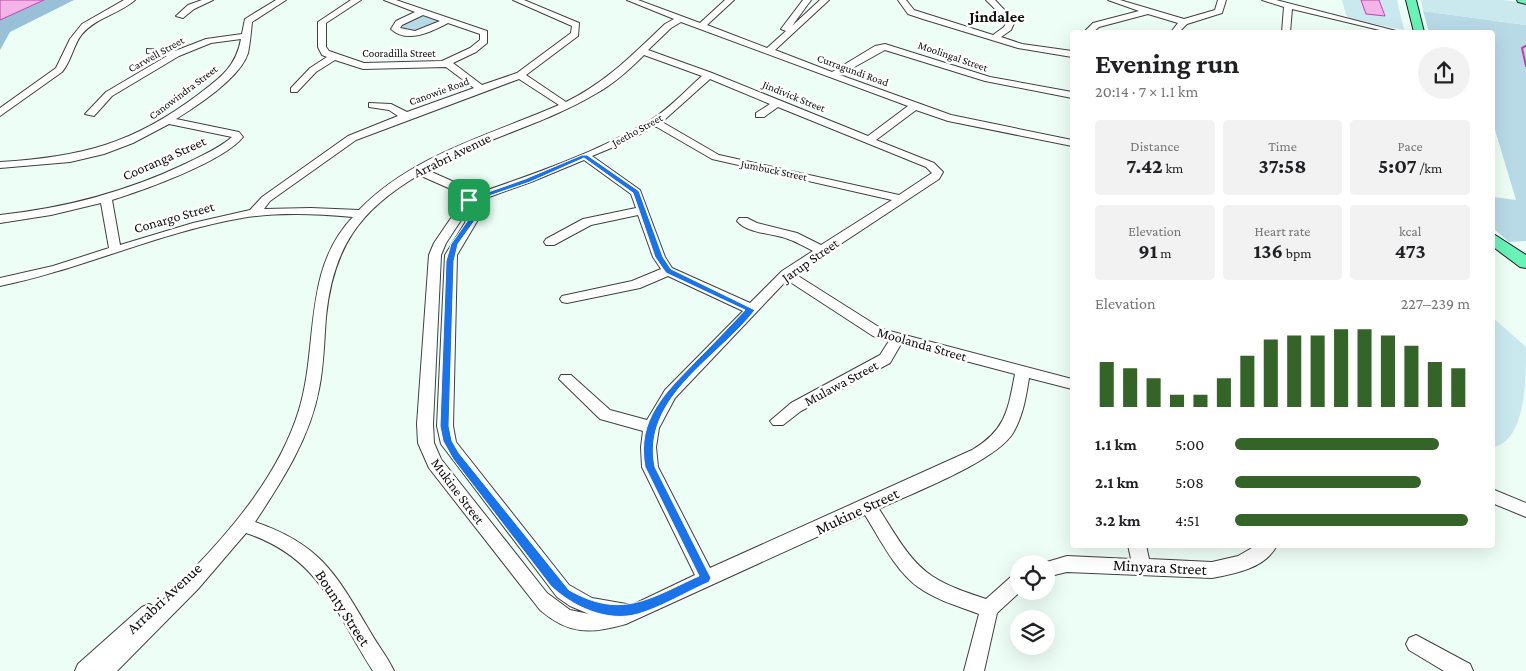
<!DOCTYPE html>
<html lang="en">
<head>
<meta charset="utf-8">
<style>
  :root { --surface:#fff; --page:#f2f2f2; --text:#202124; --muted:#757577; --accent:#346427 }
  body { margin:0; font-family:"Crimson Pro",serif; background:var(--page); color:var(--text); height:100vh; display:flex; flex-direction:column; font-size:19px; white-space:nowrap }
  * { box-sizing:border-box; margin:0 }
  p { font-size:16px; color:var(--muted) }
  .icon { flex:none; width:28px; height:28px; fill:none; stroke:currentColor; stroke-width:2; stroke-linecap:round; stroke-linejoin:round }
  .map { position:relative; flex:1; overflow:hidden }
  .side { position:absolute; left:1070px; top:30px; width:425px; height:518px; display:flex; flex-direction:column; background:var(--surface); border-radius:5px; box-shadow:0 5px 20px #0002 }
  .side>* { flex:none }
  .controls { position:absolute; left:1010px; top:555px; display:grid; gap:10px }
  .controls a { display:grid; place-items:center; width:45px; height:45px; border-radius:50%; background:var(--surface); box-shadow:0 5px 20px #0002; font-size:25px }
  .pin { position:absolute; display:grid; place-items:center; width:42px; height:42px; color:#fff; margin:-21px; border-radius:10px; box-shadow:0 2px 8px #0006 }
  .round { display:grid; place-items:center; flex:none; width:52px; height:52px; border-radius:26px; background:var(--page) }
  .summary { display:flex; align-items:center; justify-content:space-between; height:85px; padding:0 25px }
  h1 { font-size:28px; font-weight:700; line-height:38px }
  .stats { display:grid; grid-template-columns:repeat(3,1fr); gap:8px; height:85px; padding:5px 25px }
  .stats div { display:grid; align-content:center; border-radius:5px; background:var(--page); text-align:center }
  .stats b { font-size:21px; font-weight:700 }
  .stats small { font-size:14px; font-weight:400 }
  .stats p { font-size:14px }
  .chart { height:140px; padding:10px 25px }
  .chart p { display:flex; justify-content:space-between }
  .chart svg { width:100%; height:90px; margin-top:5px; stroke:var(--accent); stroke-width:6 }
  ul { padding:0 25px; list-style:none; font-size:16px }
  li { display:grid; grid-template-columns:80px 60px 1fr; align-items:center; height:38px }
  li i { height:12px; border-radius:6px; background:var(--accent) }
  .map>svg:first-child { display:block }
</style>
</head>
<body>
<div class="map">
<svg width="1526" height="671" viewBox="0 0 1526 671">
  <rect width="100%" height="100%" fill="#edfef7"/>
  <g fill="#b8dae7">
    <polygon points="1423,11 1526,25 1526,241 1509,242 1493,228 1493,197 1516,200 1493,123 1492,32 1429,32"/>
    <polygon points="418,15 424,15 440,22 416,32 400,30 399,26"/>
  </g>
  <polygon fill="#98c1d7" points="44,0 74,0 10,32 0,50 0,20"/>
  <g fill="#cae9ef">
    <polygon points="1342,0 1397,0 1404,30 1350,19 1346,15"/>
    <polygon points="1421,0 1503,0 1526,3 1526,25 1423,11"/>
    <path d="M 1492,317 L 1526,347 C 1526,379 1526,441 1493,447 Z"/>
  </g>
  <g fill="#f3b4e8" stroke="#c73eab">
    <polygon points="0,0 44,0 0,20"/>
    <polygon points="1361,0 1379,0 1385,16 1366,14"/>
  </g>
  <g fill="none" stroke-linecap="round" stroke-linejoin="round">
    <polyline stroke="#c73eab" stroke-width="2" points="1526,46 1522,48 1526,66"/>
    <defs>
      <g id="minor">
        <path d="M 124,0 L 135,0 C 119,14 97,17 82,34 C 73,45 72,60 62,72 L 0,116 L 0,108 L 56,68 L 70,39 L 82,24 Z"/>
        <polygon points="202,0 213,0 194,9 183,18 176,16 188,5"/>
        <path d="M 276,0 L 286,0 L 252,22 C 251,32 250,44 248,53 C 241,77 197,106 176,119 L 239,132 L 243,137 C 223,162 144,190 112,200 L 120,245 L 193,223 L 250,210 L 262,197 L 348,136 L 398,116 L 389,110 L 369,107 L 369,103 L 391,104 L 407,112 L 474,88 L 446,67 L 363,69 L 335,60 L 316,72 L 297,92 L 291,92 L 291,88 L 310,68 L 327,57 L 322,55 L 318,47 L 318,22 L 351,0 L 361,0 L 326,23 L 326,47 L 329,51 L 364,63 L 442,61 L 470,48 L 480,40 L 480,34 L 448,23 C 431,32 407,44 391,29 L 396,21 L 415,12 L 384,0 L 396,0 L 487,31 L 487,43 L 476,52 L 453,63 L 482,85 L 517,73 L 571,33 L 572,26 L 513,0 L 524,0 L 579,23 L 578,36 L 526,75 L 566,102 C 608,81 632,55 665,24 L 674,19 L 627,0 L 638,0 L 700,23 L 725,0 L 734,0 L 707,25 L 767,48 L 786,31 L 781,29 L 803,0 L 811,0 L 792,26 L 820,0 L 829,0 L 775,50 L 832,72 L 875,46 L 885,44 L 990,77 L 1072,92 L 1072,98 L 985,81 L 885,50 L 840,75 L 951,115 L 1072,140 L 1072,146 L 948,121 L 916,110 L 876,140 L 934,163 L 943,172 L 939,179 L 795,274 L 882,329 L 1072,379 L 1072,389 L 1029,378 C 1026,397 1023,416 1013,433 C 995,462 912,493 879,509 C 894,532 909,561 932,576 C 949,587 968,593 986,599 L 1013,575 L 1019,573 L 1019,591 L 1021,591 L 997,613 L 984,671 L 964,671 L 979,614 C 958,606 936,600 918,587 C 895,570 880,539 865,515 L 626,624 C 591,634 569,635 540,610 L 429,468 L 418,443 L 417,424 L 429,255 L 434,243 L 464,199 L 453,190 L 419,175 C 359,210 333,248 326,317 C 324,341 324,365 319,389 C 310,438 282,481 255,522 C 319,544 335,572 368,628 C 376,643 387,656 394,671 L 373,671 C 334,611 321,558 246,533 L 198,589 L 117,671 L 75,671 L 78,664 L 142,607 L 149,604 L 156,607 C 212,551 275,488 299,410 C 319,345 302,270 353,217 C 316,214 279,212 242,218 C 160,232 82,269 0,286 L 0,278 L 53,266 L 109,248 L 101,203 L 51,215 L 0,223 L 0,215 C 65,208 126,192 185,164 C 201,156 218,149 232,137 L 169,124 L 133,143 L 104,154 L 70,162 L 0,168 L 0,162 C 81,157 133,144 199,94 C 220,78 236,67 241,39 L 211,43 L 179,56 L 112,96 L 94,116 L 85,114 L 106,92 L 167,56 L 147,53 L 147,49 L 175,51 L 206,39 L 242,34 L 245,19 ZM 423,15 L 440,21 L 415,31 L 400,28 L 402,25 ZM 681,22 L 908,106 L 868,136 L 712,73 L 648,50 L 671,28 ZM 644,55 L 702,76 C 685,91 668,110 649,121 C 596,153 531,175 473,195 L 461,185 L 427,170 C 481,139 544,125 597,93 C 615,83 630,69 644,55 ZM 519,79 L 559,105 C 490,135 412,155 359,210 L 311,208 L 264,209 L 270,201 L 356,140 ZM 710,79 L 770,104 L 756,113 L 756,117 L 764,117 L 778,107 L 926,167 L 932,173 L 899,195 L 719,155 L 662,122 ZM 655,126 L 712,159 L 892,200 L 821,245 L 797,233 L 757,223 L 747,218 L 739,218 L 737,221 C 748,234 773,233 788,239 C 797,242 805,247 813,251 L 782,271 L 750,303 L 672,268 L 665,257 L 640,190 L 592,156 L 628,141 ZM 584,160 L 631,194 L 636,208 L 583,219 L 546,239 L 544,242 L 546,245 L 554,245 L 591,225 L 638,215 L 653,257 L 661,269 L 632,281 L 562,296 L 560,299 L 562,302 L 567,303 L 640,288 L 668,276 L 743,311 L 665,390 L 647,420 L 610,410 L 571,375 L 561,375 L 559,379 L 600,419 L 643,431 L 641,447 L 642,467 L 695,575 L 632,605 L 592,598 L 569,585 L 456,442 L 453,426 L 457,255 L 479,218 L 481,209 L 478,201 L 531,182 ZM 469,208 L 465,223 L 445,255 L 437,426 L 441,444 L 557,597 L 570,606 L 589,614 L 570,610 L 547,593 L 441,459 L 434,443 L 433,424 L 441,255 L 446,243 ZM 787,280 L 873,336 L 889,341 L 880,355 L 791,403 L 770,421 L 773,425 L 783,425 L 801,411 L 890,363 L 901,344 L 1015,374 C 1008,410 1006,430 972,450 L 710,568 L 658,467 L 656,447 L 659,428 L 675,398 Z"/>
        <polygon points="898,0 906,0 914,10 993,35 1004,27 1007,21 986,0 995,0 1015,21 1011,30 1001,37 1022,44 1072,51 1072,57 1018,48 923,19 908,14"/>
        <polygon points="1108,0 1120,0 1184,19 1215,10 1218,0 1226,0 1222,13 1187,24 1179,32 1171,32 1178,23 1148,14 1099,27 1093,32 1084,32 1093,23 1139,11"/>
        <polygon points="1262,0 1276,0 1400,32 1388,32 1292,9 1290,32 1282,32 1284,7"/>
        <polygon points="1492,489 1526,503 1526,517 1492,503"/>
        <path d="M 1128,545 L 1146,545 L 1149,559 L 1212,562 L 1238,556 L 1257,545 L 1277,545 C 1266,568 1235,574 1212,578 L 1067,572 L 1046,577 L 1046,564 L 1040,564 L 1067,556 L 1131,559 Z"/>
        <polygon points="1416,635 1470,664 1473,671 1444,671 1409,650 1406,644 1409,638"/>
      </g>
      <g id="major">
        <polygon points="1406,0 1416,0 1424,32 1414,32"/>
        <polygon points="1517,0 1526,0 1526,4 1518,2"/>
        <polygon points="1492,233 1526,255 1526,268 1520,267 1492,246"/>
      </g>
    </defs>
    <use href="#minor" stroke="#404040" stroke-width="2"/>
    <use href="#major" stroke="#1e1e1e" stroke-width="2"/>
    <use href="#minor" fill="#fff" fill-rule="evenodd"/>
    <use href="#major" fill="#69f3b6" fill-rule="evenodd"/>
  </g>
  <path fill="#1a73e8" stroke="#fff" fill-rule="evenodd" d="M 582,155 L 587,155 L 639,191 L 663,257 L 671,269 L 755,310 C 718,358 641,397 655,467 L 711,578 L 709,582 C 686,592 662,607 638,614 C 607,623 571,606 550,585 L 453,459 L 443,441 L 440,426 L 446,261 L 451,244 L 471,216 L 472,206 L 466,200 L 525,179 ZM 584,158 L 633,193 L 655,257 L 666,273 L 745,310 C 729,327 713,344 697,360 C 666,392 636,419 645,467 L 699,576 C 650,598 622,620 569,590 L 459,453 L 452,441 L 449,426 L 454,261 L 458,244 L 478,216 L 479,206 L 474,201 L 530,182 Z"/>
  <g text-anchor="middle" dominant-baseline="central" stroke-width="5" stroke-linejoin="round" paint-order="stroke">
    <g font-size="11" fill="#0d0d0d" stroke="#fff">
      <text x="399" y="53">Cooradilla Street</text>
      <text transform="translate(156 54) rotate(-29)">Carwell Street</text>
      <text transform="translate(953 56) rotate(19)">Moolingal Street</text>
      <text transform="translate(853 70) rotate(20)">Curragundi Road</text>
      <text transform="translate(439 91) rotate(-20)">Canowie Road</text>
      <text transform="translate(183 92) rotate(-37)">Canowindra Street</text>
      <text transform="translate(794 96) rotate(22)">Jindivick Street</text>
      <text transform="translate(637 130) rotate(-29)">Jeetho Street</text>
      <text transform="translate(774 170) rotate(12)">Jumbuck Street</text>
    </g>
    <g font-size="14" fill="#0d0d0d" stroke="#fff">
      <text transform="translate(452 155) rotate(-26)">Arrabri Avenue</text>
      <text transform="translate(164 158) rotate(-24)">Cooranga Street</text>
      <text transform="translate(174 217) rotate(-16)">Conargo Street</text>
      <text transform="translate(810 260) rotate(-35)">Jarup Street</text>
      <text transform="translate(922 344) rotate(16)">Moolanda Street</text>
      <text transform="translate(841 383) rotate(-28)">Mulawa Street</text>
      <text transform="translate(458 491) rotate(53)">Mukine Street</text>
    </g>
    <g font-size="16" font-weight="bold" fill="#0d0d0d" stroke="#fff">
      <text x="997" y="16">Jindalee</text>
    </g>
    <g font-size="16" fill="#0d0d0d" stroke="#fff">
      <text transform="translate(857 511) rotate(-25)">Mukine Street</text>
      <text transform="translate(1160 567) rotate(3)">Minyara Street</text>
      <text transform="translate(164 598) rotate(-43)">Arrabri Avenue</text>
      <text transform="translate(343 608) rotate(57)">Bounty Street</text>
    </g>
  </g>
</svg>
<div class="controls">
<a><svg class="icon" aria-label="locate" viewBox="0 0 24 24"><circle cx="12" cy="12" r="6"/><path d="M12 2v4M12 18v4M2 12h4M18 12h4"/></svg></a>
<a><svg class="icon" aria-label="layers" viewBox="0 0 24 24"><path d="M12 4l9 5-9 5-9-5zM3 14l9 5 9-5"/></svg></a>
</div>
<div class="pin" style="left:469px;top:200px;background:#1e9e55"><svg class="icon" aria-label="arrive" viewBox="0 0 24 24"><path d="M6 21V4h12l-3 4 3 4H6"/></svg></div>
<section class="side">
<div class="summary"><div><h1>Evening run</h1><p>20:14 · 7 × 1.1 km</p></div><a class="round"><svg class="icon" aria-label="share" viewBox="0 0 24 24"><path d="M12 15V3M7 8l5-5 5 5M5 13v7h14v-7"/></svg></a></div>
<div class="stats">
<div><p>Distance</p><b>7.42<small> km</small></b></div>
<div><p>Time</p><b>37:58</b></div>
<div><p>Pace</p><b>5:07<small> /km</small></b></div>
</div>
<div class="stats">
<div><p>Elevation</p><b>91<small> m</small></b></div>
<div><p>Heart rate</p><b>136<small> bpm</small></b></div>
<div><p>kcal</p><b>473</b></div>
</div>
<div class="chart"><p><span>Elevation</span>227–239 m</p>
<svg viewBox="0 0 160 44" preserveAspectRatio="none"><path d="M5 44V22M15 44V25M25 44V30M35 44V38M45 44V38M55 44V30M65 44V19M75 44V11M85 44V9M95 44V9M105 44V6M115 44V6M125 44V9M135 44V14M145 44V22M155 44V25"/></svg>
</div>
<ul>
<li><b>1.1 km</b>5:00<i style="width:87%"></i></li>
<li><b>2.1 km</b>5:08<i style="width:79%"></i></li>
<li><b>3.2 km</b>4:51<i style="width:99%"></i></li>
</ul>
</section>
</div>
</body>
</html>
